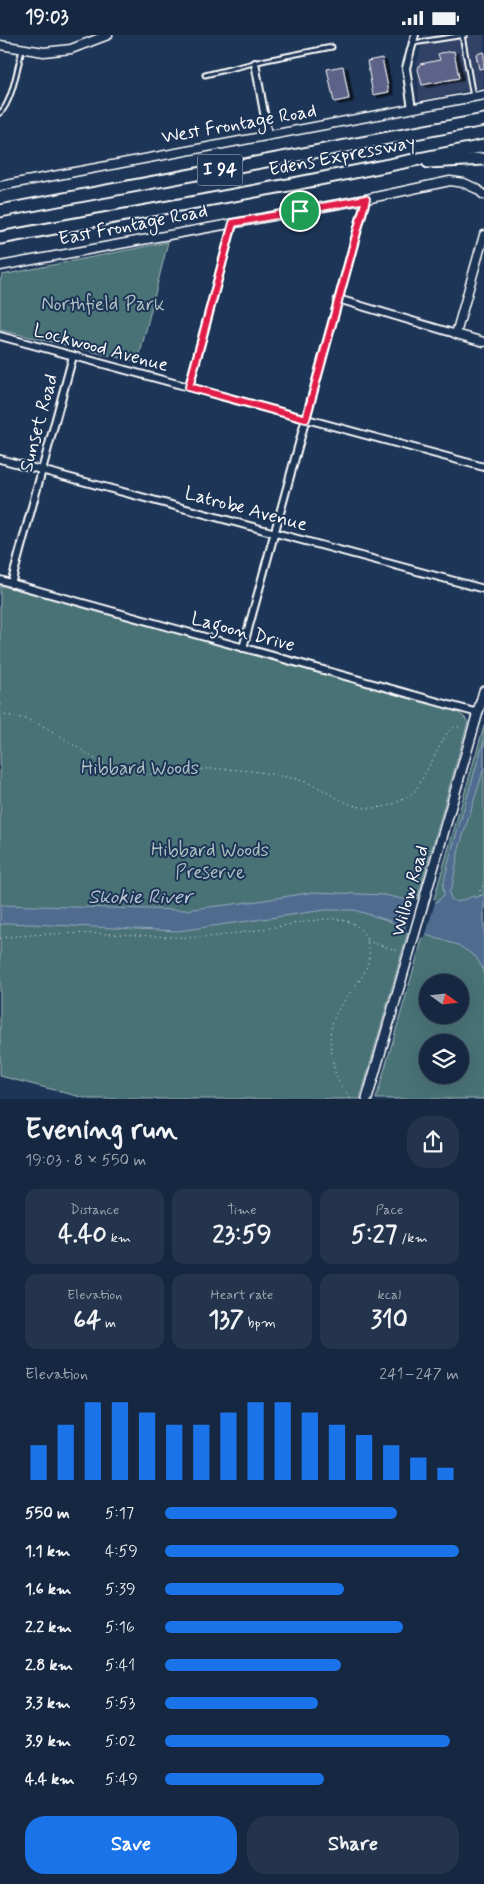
<!DOCTYPE html>
<html lang="en">
<head>
<meta charset="utf-8">
<style>
  :root { --surface:#162841; --page:#23344c; --text:#f1f3f6; --muted:#9ea6b1; --line:#35445a; --accent:#1a73e8 }
  body { margin:0; font-family:Mynerve,sans-serif; background:var(--page); color:var(--text); height:100vh; display:flex; flex-direction:column; font-size:19px; white-space:nowrap }
  * { box-sizing:border-box; margin:0 }
  p { font-size:16px; color:var(--muted) }
  .icon { flex:none; width:28px; height:28px; fill:none; stroke:currentColor; stroke-width:2; stroke-linecap:round; stroke-linejoin:round }
  .map { position:relative; height:1064px; overflow:hidden }
  .sheet { display:flex; flex-direction:column; background:var(--surface); flex:1 }
  .sheet>* { flex:none }
  .needle { width:32px; rotate:105deg }
  .fabs { position:absolute; left:419px; top:939px; display:grid; gap:10px }
  .fabs a { display:grid; place-items:center; width:50px; height:50px; border-radius:50%; background:var(--surface); box-shadow:0 5px 20px #0002,0 0 0 1px var(--line); font-size:25px }
  .pin { position:absolute; display:grid; place-items:center; width:42px; height:42px; color:#fff; margin:-21px; border:2px solid #fff; border-radius:50%; box-shadow:0 1px 5px #0007 }
  .round { display:grid; place-items:center; flex:none; width:52px; height:52px; border-radius:20px; background:var(--page) }
  .overview { display:flex; align-items:center; justify-content:space-between; height:85px; padding:0 25px }
  h1 { font-size:28px; font-weight:800; line-height:38px }
  .stats { display:grid; grid-template-columns:repeat(3,1fr); gap:8px; height:85px; padding:5px 25px }
  .stats div { display:grid; align-content:center; border-radius:12px; background:var(--page); text-align:center }
  .stats b { font-size:25px; font-weight:800 }
  .stats small { font-size:14px; font-weight:400 }
  .stats p { font-size:14px }
  .chart { height:140px; padding:10px 25px }
  .chart p { display:flex; justify-content:space-between }
  .chart svg { width:100%; height:90px; margin-top:5px; stroke:var(--accent); stroke-width:6 }
  .cta { display:flex; gap:10px; margin-top:auto; padding:10px 25px }
  .cta a { flex:1; height:58px; border-radius:20px; background:var(--accent); color:#fff; font-size:20px; font-weight:800; line-height:58px; text-align:center }
  .cta a+a { background:var(--page); color:var(--text) }
  ul { padding:0 25px; list-style:none; font-size:16px }
  li { display:grid; grid-template-columns:80px 60px 1fr; align-items:center; height:38px }
  li i { height:12px; border-radius:6px; background:var(--accent) }
  .status { display:flex; justify-content:space-between; align-items:center; height:35px; padding:0 25px; background:var(--surface); direction:ltr }
  .status svg { height:14px; fill:currentColor }
  .map>svg:first-child { display:block }
</style>
</head>
<body>
<div class="status"><b>19:03</b><svg viewBox="0 0 49 12"><path d="M0 12V9h3v3zM5 12V6h3v6zM10 12V3h3v9zM15 12V0h3v12zM26 1h20v11H26zM47 4h2v5h-2z"/></svg></div>
<div class="map">
<svg width="484" height="1064" viewBox="0 0 484 1064">
  <defs>
    <filter id="shadow"><feDropShadow dx="4.5" dy="2.5" stdDeviation="0" flood-color="#0009"/></filter>
  </defs>
  <rect width="100%" height="100%" fill="#1d3557"/>
  <filter id="ink" filterUnits="userSpaceOnUse"><feTurbulence type="fractalNoise" baseFrequency=".02" numOctaves="2"/><feDisplacementMap in="SourceGraphic" scale="10" xChannelSelector="R" yChannelSelector="G"/><feConvolveMatrix kernelMatrix="1 2 1 2 8 2 1 2 1" color-interpolation-filters="sRGB"/></filter>
  <g filter="url(#ink)">
    <polygon fill="#304266" points="424,0 484,0 484,52 419,66 417,29"/>
    <g fill="#487276" stroke="#a4b8ba" fill-rule="evenodd">
      <polygon points="168,207 138,327 0,295 0,247 2,240"/>
      <path d="M 0,550 L 447,673 C 455,677 463,678 468,687 L 360,1064 L 89,1064 L 0,1041 Z"/>
      <path d="M 484,691 L 484,1064 L 376,1064 ZM 428,948 L 460,948 L 460,980 L 428,980 ZM 428,1008 L 460,1008 L 460,1040 L 428,1040 Z"/>
    </g>
    <polygon fill="#4f6c8f" stroke="#95a7bc" points="484,705 484,733 459,814 452,852 449,857 451,864 457,867 474,861 475,863 484,859 484,936 476,922 458,910 403,893 387,885 354,875 325,875 178,896 8,888 0,890 0,870 185,875 258,866 314,857 384,860 427,869 438,866 444,860 443,851 450,821"/>
    <polygon fill="#1d3557" points="413,864 427,866 436,864 425,903 405,896"/>
    <g fill="#5b6288" stroke="#fff" filter="url(#shadow)">
      <polygon points="454,16 459,43 422,50 418,34 420,29 440,25 438,19 441,18"/>
      <polygon points="484,17 484,33 479,34 476,19"/>
      <polygon points="382,23 389,57 373,60 367,26"/>
      <polygon points="343,31 349,64 334,67 327,34"/>
    </g>
    <g fill="none" stroke-linecap="round" stroke-linejoin="round">
      <defs>
        <g id="service">
          <polyline points="462,0 473,62"/>
          <polyline points="413,8 465,0"/>
          <polyline points="205,40 266,25 332,12"/>
          <path d="M 0,78 C 12,68 18,30 22,15"/>
        </g>
        <g id="minor">
          <polyline points="255,28 268,100"/>
          <polyline points="412,74 406,33 415,0"/>
          <polyline points="338,264 456,299"/>
          <polyline points="0,301 484,432"/>
          <polyline points="189,352 233,188"/>
          <polyline points="0,424 484,554"/>
          <polyline points="0,545 478,678"/>
          <polyline points="11,549 73,321"/>
          <polyline points="243,613 366,164"/>
        </g>
        <g id="tertiary">
          <polyline points="0,10 44,17 71,14 108,0"/>
          <polyline points="0,151 484,60"/>
          <polyline points="484,200 456,299 484,307"/>
          <polyline points="0,231 366,164 450,146 464,148 477,154 484,160"/>
        </g>
        <polyline id="secondary" points="367,1064 484,656"/>
        <g id="motorway">
          <polyline points="428,127 484,124"/>
          <polyline points="0,176 484,85"/>
          <polyline points="0,203 294,149 484,111"/>
        </g>
      </defs>
      <use href="#service" stroke="#fff" stroke-width="7"/>
      <use href="#minor" stroke="#fff" stroke-width="10"/>
      <use href="#tertiary" stroke="#fff" stroke-width="11"/>
      <use href="#secondary" stroke="#fff" stroke-width="12"/>
      <use href="#motorway" stroke="#fff" stroke-width="15"/>
      <g stroke="#fff" stroke-width="1" stroke-dasharray="1 4" stroke-linecap="butt">
        <path d="M 0,680 C 52,681 80,725 126,737 C 151,743 180,736 205,734 C 230,733 256,736 281,741 C 292,743 303,745 313,750 C 324,755 333,761 343,766 C 369,779 396,773 416,755 L 447,698 L 454,692 L 463,692"/>
        <polyline points="480,861 480,855 484,849"/>
        <path d="M 0,903 C 38,898 76,898 114,899 C 153,900 192,906 231,899 C 253,896 276,892 298,888 C 312,886 329,882 343,885 C 353,887 362,893 366,903 C 380,939 343,956 333,986 C 329,997 330,1008 332,1020 C 335,1041 337,1047 351,1064"/>
        <polyline points="367,906 399,916"/>
      </g>
      <use href="#service" stroke="#1d3557" stroke-width="3"/>
      <use href="#minor" stroke="#1d3557" stroke-width="6"/>
      <use href="#tertiary" stroke="#1d3557" stroke-width="8"/>
      <use href="#secondary" stroke="#1d3557" stroke-width="9"/>
      <use href="#motorway" stroke="#1d3557" stroke-width="11"/>
    </g>
  </g>
  <g fill="none" stroke-linecap="round" stroke-linejoin="round" filter="url(#ink)">
    <defs>
      <polygon id="route" points="366,164 306,384 189,352 233,188"/>
    </defs>
    <use href="#route" stroke="#fff" stroke-width="10"/>
    <use href="#route" stroke="#e11d48" stroke-width="6"/>
  </g>
  <g text-anchor="middle" dominant-baseline="central" stroke-width="4" stroke-linejoin="round" paint-order="stroke">
    <rect fill="#1d3557" stroke="#bbc2cd" stroke-width="1" x="197.5" y="119.5" width="45" height="31" rx="4"/>
    <g font-size="18" font-weight="bold" fill="#fff">
      <text x="220" y="135">I 94</text>
    </g>
    <g font-size="19" fill="#fff" stroke="#1d3557">
      <text transform="translate(239 89) rotate(-10)">West Frontage Road</text>
      <text transform="translate(342 121) rotate(-11)">Edens Expressway</text>
      <text transform="translate(133 190) rotate(-11)">East Frontage Road</text>
      <text transform="translate(101 313) rotate(15)">Lockwood Avenue</text>
      <text transform="translate(39 388) rotate(-75)">Sunset Road</text>
      <text transform="translate(246 474) rotate(15)">Latrobe Avenue</text>
      <text transform="translate(243 597) rotate(15)">Lagoon Drive</text>
      <text transform="translate(410 856) rotate(-74)">Willow Road</text>
    </g>
    <g font-size="19" fill="#adc0c1" stroke="#1d3557">
      <text x="103" y="269">Northfield Park</text>
      <text x="140" y="733">Hibbard Woods</text>
      <text x="210" y="815">Hibbard Woods<tspan x="210" dy="22">Preserve</tspan></text>
    </g>
    <g font-size="20" font-style="italic" fill="#b9c4d2" stroke="#1d3557">
      <text x="140" y="862">Skokie River</text>
    </g>
  </g>
</svg>
<div class="fabs">
<a><svg class="needle" viewBox="-14 -14 28 28"><path d="M0-13l5 13h-10z" fill="#e53935"/><path d="M0 13l5-13h-10z" fill="#9ea6b1"/></svg></a>
<a><svg class="icon" aria-label="layers" viewBox="0 0 24 24"><path d="M12 4l9 5-9 5-9-5zM3 14l9 5 9-5"/></svg></a>
</div>
<div class="pin" style="left:300px;top:176px;background:#1e9e55"><svg class="icon" aria-label="arrive" viewBox="0 0 24 24"><path d="M6 21V4h12l-3 4 3 4H6"/></svg></div>
</div>
<section class="sheet">
<div class="overview"><div><h1>Evening run</h1><p>19:03 · 8 × 550 m</p></div><a class="round"><svg class="icon" aria-label="share" viewBox="0 0 24 24"><path d="M12 15V3M7 8l5-5 5 5M5 13v7h14v-7"/></svg></a></div>
<div class="stats">
<div><p>Distance</p><b>4.40<small> km</small></b></div>
<div><p>Time</p><b>23:59</b></div>
<div><p>Pace</p><b>5:27<small> /km</small></b></div>
</div>
<div class="stats">
<div><p>Elevation</p><b>64<small> m</small></b></div>
<div><p>Heart rate</p><b>137<small> bpm</small></b></div>
<div><p>kcal</p><b>310</b></div>
</div>
<div class="chart"><p><span>Elevation</span>241–247 m</p>
<svg viewBox="0 0 160 44" preserveAspectRatio="none"><path d="M5 44V27M15 44V17M25 44V6M35 44V6M45 44V11M55 44V17M65 44V17M75 44V11M85 44V6M95 44V6M105 44V11M115 44V17M125 44V22M135 44V27M145 44V33M155 44V38"/></svg>
</div>
<ul>
<li><b>550 m</b>5:17<i style="width:79%"></i></li>
<li><b>1.1 km</b>4:59<i style="width:100%"></i></li>
<li><b>1.6 km</b>5:39<i style="width:61%"></i></li>
<li><b>2.2 km</b>5:16<i style="width:81%"></i></li>
<li><b>2.8 km</b>5:41<i style="width:60%"></i></li>
<li><b>3.3 km</b>5:53<i style="width:52%"></i></li>
<li><b>3.9 km</b>5:02<i style="width:97%"></i></li>
<li><b>4.4 km</b>5:49<i style="width:54%"></i></li>
</ul>
<div class="cta"><a>Save</a><a>Share</a></div>
</section>
</body>
</html>
